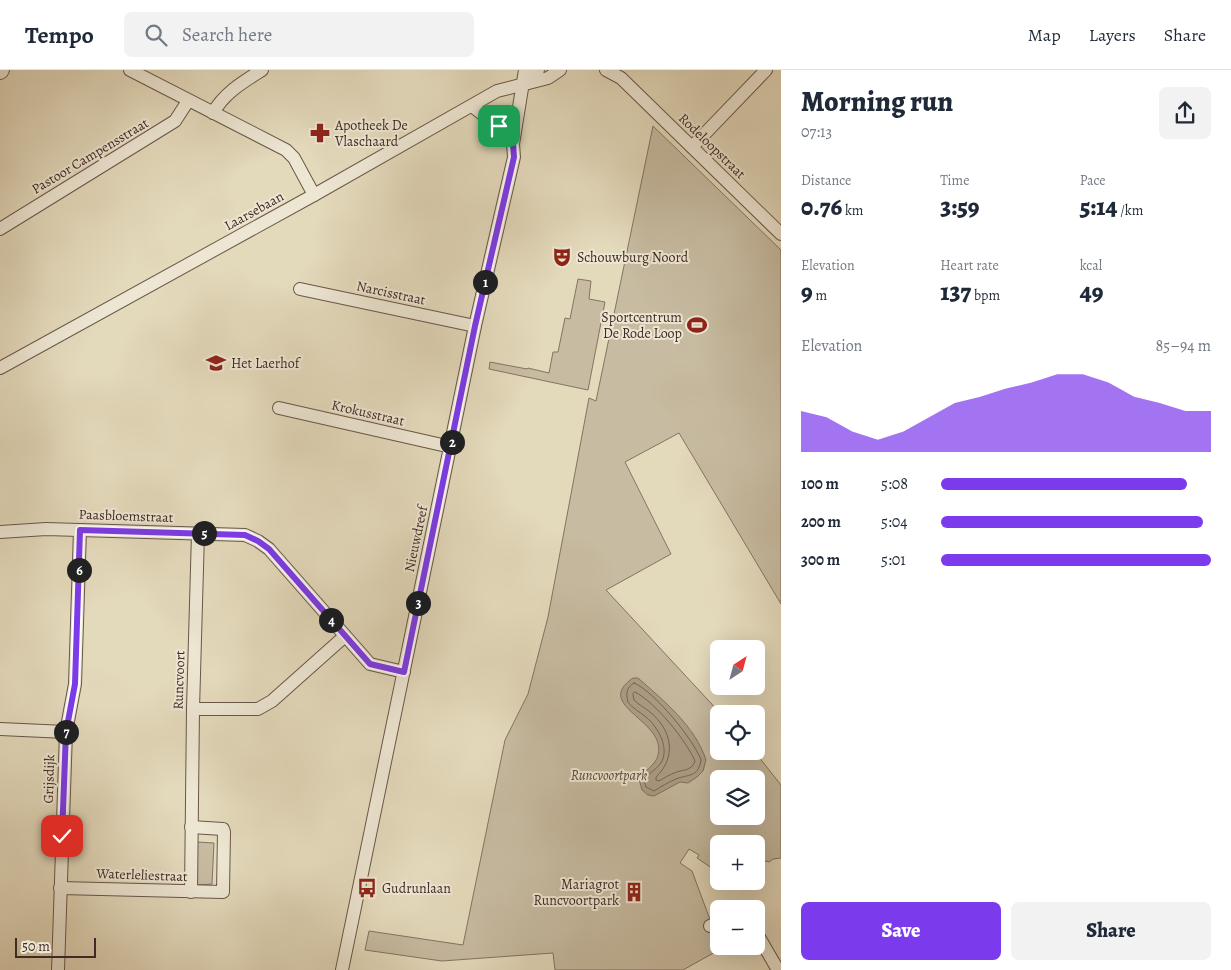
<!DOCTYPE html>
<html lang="en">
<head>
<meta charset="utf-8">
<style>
  :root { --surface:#fff; --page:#f2f2f3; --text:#1f2937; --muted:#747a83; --line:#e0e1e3; --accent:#7c3aed }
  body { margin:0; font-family:Alegreya,serif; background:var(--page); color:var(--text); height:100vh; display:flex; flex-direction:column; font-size:19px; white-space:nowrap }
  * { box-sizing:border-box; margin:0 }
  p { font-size:16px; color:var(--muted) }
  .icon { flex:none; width:28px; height:28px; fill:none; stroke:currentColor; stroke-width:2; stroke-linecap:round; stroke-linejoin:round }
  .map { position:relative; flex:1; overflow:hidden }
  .sheet { display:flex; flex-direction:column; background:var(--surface); width:450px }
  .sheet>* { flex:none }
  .needle { width:32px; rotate:36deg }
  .tools { position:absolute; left:710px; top:570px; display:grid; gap:10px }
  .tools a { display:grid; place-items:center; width:55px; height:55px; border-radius:8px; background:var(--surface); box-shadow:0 5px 20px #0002; font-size:25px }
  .scale { position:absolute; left:15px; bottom:12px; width:81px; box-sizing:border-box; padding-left:5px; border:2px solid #402b23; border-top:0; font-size:14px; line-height:18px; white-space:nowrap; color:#402b23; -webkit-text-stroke:4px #ede6d3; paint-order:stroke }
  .pin { position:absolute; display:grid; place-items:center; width:42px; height:42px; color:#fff; margin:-21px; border-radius:10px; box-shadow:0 2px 8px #0006 }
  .km { position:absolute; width:25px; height:25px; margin:-12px; border-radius:50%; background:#222; color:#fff; font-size:14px; line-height:25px; text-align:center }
  .round { display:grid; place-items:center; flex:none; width:52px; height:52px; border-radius:8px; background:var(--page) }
  .summary { display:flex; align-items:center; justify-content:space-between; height:85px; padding:0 20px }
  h1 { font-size:28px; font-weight:800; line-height:38px }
  .figures { display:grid; grid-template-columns:repeat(3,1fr); gap:8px; height:85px; padding:5px 20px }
  .figures div { display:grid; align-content:center }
  .figures b { font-size:25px; font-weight:800 }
  .figures small { font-size:14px; font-weight:400 }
  .figures p { font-size:14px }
  .chart { height:140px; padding:10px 20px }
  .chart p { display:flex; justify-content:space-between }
  .chart svg { width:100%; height:90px; margin-top:5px; fill:var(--accent); opacity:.7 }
  .button { display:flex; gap:10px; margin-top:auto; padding:10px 20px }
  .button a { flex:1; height:58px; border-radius:8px; background:var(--accent); color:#fff; font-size:20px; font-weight:800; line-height:58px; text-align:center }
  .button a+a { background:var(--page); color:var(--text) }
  ul { padding:0 20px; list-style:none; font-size:16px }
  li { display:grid; grid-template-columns:80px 60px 1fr; align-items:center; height:38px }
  li i { height:12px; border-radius:6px; background:var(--accent) }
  header { display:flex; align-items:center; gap:30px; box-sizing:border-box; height:70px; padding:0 25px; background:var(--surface); border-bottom:1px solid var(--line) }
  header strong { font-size:24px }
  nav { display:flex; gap:28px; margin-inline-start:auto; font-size:18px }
  .search { width:350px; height:45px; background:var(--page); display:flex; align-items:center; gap:12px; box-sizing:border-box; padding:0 18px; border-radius:8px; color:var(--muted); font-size:19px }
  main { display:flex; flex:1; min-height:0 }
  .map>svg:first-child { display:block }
</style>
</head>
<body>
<header>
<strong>Tempo</strong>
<div class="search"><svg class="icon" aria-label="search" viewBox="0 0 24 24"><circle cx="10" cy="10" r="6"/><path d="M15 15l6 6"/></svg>Search here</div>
<nav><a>Map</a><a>Layers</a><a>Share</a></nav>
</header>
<main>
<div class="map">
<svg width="781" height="900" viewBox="0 0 781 900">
  <rect width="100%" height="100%" fill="#e3d9bb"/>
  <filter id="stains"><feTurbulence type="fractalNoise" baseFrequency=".004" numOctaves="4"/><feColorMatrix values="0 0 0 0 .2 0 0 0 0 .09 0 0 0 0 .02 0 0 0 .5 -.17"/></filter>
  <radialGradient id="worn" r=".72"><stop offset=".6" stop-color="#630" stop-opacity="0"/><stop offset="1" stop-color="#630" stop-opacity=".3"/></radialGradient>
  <g fill="#c7bba1" stroke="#847362" fill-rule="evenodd">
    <path d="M 653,56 L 781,180 L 781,534 L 679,363 L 625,392 L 671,484 L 606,520 L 721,644 L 719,644 L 719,681 L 754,681 L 781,715 L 781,788 L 773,789 L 769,792 L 766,791 L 762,794 L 763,798 L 756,804 L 756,774 L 719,774 L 719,803 L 697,788 L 699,785 L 689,779 L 680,793 L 692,801 L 715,863 L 719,864 L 719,876 L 726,876 L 683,900 L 555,900 L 553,883 L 442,891 L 365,880 L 369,861 L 463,875 L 505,670 L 528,624 L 548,547 L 589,328 L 596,331 ZM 719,709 L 756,709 L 756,746 L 719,746 Z"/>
    <polygon points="578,209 591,211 589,229 605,232 588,320 489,299 490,292 527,299 528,298 549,303 553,282 558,282 565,248 570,249"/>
    <polygon points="197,772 214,773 212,814 196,815"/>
  </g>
  <path fill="#ac9e87" stroke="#81705f" d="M 633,608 L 638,608 C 664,631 695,656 706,690 L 703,701 L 697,707 L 688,713 L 680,712 L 654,726 L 648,725 L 642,720 L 639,709 C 644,701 656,695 658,685 C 667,650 592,636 633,608 Z"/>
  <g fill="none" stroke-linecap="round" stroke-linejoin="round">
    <g stroke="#766455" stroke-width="1">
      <path d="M 634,613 C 654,621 694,670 701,690 C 698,708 688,704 676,709 C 668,712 661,717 654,721 L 646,717 L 644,710 C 648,703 656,700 661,693 C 670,678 658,657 646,647 C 640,642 633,639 628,632 C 626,623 626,618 634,613 Z"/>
      <path d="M 635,622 C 656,633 685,669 695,691 C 691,702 683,699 674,703 C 669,705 664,708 659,711 L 656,710 L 656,707 C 677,687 672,660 650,642 C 644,637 639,635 634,630 L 633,624 Z"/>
    </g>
    <defs>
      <g id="minor">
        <polyline points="130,0 286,80 294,88 314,125"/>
        <polyline points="606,0 621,8 781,164"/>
        <polyline points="523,14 538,0"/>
        <polyline points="472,36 499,57 513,74"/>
        <path d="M 213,43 C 224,23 243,12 262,0"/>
        <polyline points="692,77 766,0"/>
        <polyline points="0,159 175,51 188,31"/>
        <polyline points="300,219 475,256"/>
        <polyline points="0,298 314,125 497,21 548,8 560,0"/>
        <polyline points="279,338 451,377"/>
        <polyline points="0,462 46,459 245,465 258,471 269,479 370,594 404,602"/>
        <polyline points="193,639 258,639 272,631 345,566"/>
        <polyline points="0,659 66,662"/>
        <polyline points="60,818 223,822 224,762 223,759 191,757"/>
        <polyline points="191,822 193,639 198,463"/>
        <polyline points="710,856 719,852"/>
        <polyline points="756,862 778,900"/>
        <polyline points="58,900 66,662 75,614 80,460"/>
        <polyline points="342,900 475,256 514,87 513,74 525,0"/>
      </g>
      <polyline id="tertiary" points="0,1 1,0"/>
    </defs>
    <use href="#minor" stroke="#695649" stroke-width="14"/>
    <use href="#tertiary" stroke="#695649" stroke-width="18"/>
    <use href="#minor" stroke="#ede6d3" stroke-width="12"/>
    <use href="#tertiary" stroke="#ede6d3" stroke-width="16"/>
  </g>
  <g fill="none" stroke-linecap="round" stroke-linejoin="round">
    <defs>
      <polyline id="route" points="62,766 66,662 75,614 80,460 245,465 258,471 269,479 370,594 404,602 475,256 514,87 513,74 499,56"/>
    </defs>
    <use href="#route" stroke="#fff" stroke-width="10"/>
    <use href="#route" stroke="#7c3aed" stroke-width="6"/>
  </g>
  <defs>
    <symbol id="pharmacy-bare" viewBox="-9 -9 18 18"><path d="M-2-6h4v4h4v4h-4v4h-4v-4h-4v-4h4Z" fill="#8f2418" stroke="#ede6d3" stroke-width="2.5" paint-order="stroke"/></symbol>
    <symbol id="theatre-bare" viewBox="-9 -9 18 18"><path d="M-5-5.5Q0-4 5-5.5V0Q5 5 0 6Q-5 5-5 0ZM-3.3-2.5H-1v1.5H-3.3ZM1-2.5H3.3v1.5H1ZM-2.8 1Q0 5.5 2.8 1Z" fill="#8f2418" stroke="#ede6d3" stroke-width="2.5" paint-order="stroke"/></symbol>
    <symbol id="stadium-bare" viewBox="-9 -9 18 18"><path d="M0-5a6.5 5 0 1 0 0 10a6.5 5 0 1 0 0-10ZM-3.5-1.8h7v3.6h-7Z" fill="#8f2418" stroke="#ede6d3" stroke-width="2.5" paint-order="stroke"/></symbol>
    <symbol id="school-bare" viewBox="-9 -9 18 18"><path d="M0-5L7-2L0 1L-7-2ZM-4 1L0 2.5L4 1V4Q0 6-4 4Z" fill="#8f2418" stroke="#ede6d3" stroke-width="2.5" paint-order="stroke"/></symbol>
    <symbol id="bus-bare" viewBox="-9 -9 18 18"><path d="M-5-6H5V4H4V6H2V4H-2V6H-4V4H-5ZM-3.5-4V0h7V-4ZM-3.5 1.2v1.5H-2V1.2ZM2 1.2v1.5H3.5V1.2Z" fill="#8f2418" stroke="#ede6d3" stroke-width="2.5" paint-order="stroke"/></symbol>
    <symbol id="building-bare" viewBox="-9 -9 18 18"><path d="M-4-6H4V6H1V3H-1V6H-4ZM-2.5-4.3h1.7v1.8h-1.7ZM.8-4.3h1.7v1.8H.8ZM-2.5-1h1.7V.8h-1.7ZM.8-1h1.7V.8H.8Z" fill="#8f2418" stroke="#ede6d3" stroke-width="2.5" paint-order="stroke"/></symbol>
  </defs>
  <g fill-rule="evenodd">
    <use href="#pharmacy-bare" x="306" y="49" width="28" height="28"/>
    <use href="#theatre-bare" x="548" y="173" width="28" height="28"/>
    <use href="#stadium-bare" x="683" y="241" width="28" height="28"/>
    <use href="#school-bare" x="202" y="279" width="28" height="28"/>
    <use href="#bus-bare" x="353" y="804" width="28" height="28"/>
    <use href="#building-bare" x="620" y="808" width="28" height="28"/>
  </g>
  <g text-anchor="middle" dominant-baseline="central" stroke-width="4" stroke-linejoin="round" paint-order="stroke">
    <g font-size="14" fill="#402b23" stroke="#ede6d3" text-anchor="start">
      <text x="335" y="55">Apotheek De<tspan x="335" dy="16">Vlaschaard</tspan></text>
      <text x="577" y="187">Schouwburg Noord</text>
      <text x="682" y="247" text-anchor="end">Sportcentrum<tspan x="682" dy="16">De Rode Loop</tspan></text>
      <text x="231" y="293">Het Laerhof</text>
      <text x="619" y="814" text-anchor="end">Mariagrot<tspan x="619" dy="16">Runcvoortpark</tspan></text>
      <text x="382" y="818">Gudrunlaan</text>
    </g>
    <g font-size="14" fill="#402b23" stroke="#ede6d3">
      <text transform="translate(712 76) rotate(44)">Rodeloopstraat</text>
      <text transform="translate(90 86) rotate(-31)">Pastoor Campensstraat</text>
      <text transform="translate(254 141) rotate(-29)">Laarsebaan</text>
      <text transform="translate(391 223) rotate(12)">Narcisstraat</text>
      <text transform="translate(368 343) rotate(13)">Krokusstraat</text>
      <text transform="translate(126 446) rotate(2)">Paasbloemstraat</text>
      <text transform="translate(416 469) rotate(-78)">Nieuwdreef</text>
      <text transform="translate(179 610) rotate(-88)">Runcvoort</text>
      <text transform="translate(49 709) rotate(-88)">Grijsdijk</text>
      <text transform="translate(142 805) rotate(2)">Waterleliestraat</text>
    </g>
    <g font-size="14" font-style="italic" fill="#5b483c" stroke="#ede6d3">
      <text x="609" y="705">Runcvoortpark</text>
    </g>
  </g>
  <rect width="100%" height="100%" filter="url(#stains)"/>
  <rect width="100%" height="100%" fill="url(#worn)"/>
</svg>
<div class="tools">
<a><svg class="needle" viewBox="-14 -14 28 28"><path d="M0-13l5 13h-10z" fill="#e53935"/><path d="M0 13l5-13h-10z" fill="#747a83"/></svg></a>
<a><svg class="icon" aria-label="locate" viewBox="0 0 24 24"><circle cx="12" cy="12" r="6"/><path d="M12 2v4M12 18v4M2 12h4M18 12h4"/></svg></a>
<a><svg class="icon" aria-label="layers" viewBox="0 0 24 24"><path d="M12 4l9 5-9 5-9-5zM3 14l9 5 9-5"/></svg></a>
<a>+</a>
<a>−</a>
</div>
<div class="scale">50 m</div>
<div class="pin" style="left:499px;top:56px;background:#1e9e55"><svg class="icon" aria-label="arrive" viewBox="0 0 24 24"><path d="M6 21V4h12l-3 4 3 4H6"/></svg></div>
<div class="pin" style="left:62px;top:766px;background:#d93025"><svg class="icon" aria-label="check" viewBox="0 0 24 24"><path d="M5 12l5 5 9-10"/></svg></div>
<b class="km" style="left:485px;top:212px">1</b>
<b class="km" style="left:452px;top:372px">2</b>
<b class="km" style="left:418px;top:533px">3</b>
<b class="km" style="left:331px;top:550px">4</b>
<b class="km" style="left:204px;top:463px">5</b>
<b class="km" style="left:79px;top:500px">6</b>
<b class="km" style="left:66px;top:662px">7</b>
</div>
<section class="sheet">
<div class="summary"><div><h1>Morning run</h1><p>07:13</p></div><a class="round"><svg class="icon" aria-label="share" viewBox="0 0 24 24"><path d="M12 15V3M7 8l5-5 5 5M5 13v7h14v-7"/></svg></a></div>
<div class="figures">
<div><p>Distance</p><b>0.76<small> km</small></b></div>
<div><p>Time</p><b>3:59</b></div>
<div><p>Pace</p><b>5:14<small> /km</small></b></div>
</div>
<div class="figures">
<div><p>Elevation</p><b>9<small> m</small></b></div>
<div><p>Heart rate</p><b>137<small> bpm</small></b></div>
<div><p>kcal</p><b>49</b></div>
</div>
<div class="chart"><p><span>Elevation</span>85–94 m</p>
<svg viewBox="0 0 160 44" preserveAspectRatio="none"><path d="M0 44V24L10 27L20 34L30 38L40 34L50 27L60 20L70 17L80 13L90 10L100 6L110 6L120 10L130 17L140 20L150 24L160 24V44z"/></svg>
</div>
<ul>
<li><b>100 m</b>5:08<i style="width:91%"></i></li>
<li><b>200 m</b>5:04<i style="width:97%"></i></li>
<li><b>300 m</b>5:01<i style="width:100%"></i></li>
</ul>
<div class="button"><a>Save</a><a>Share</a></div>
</section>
</main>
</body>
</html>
